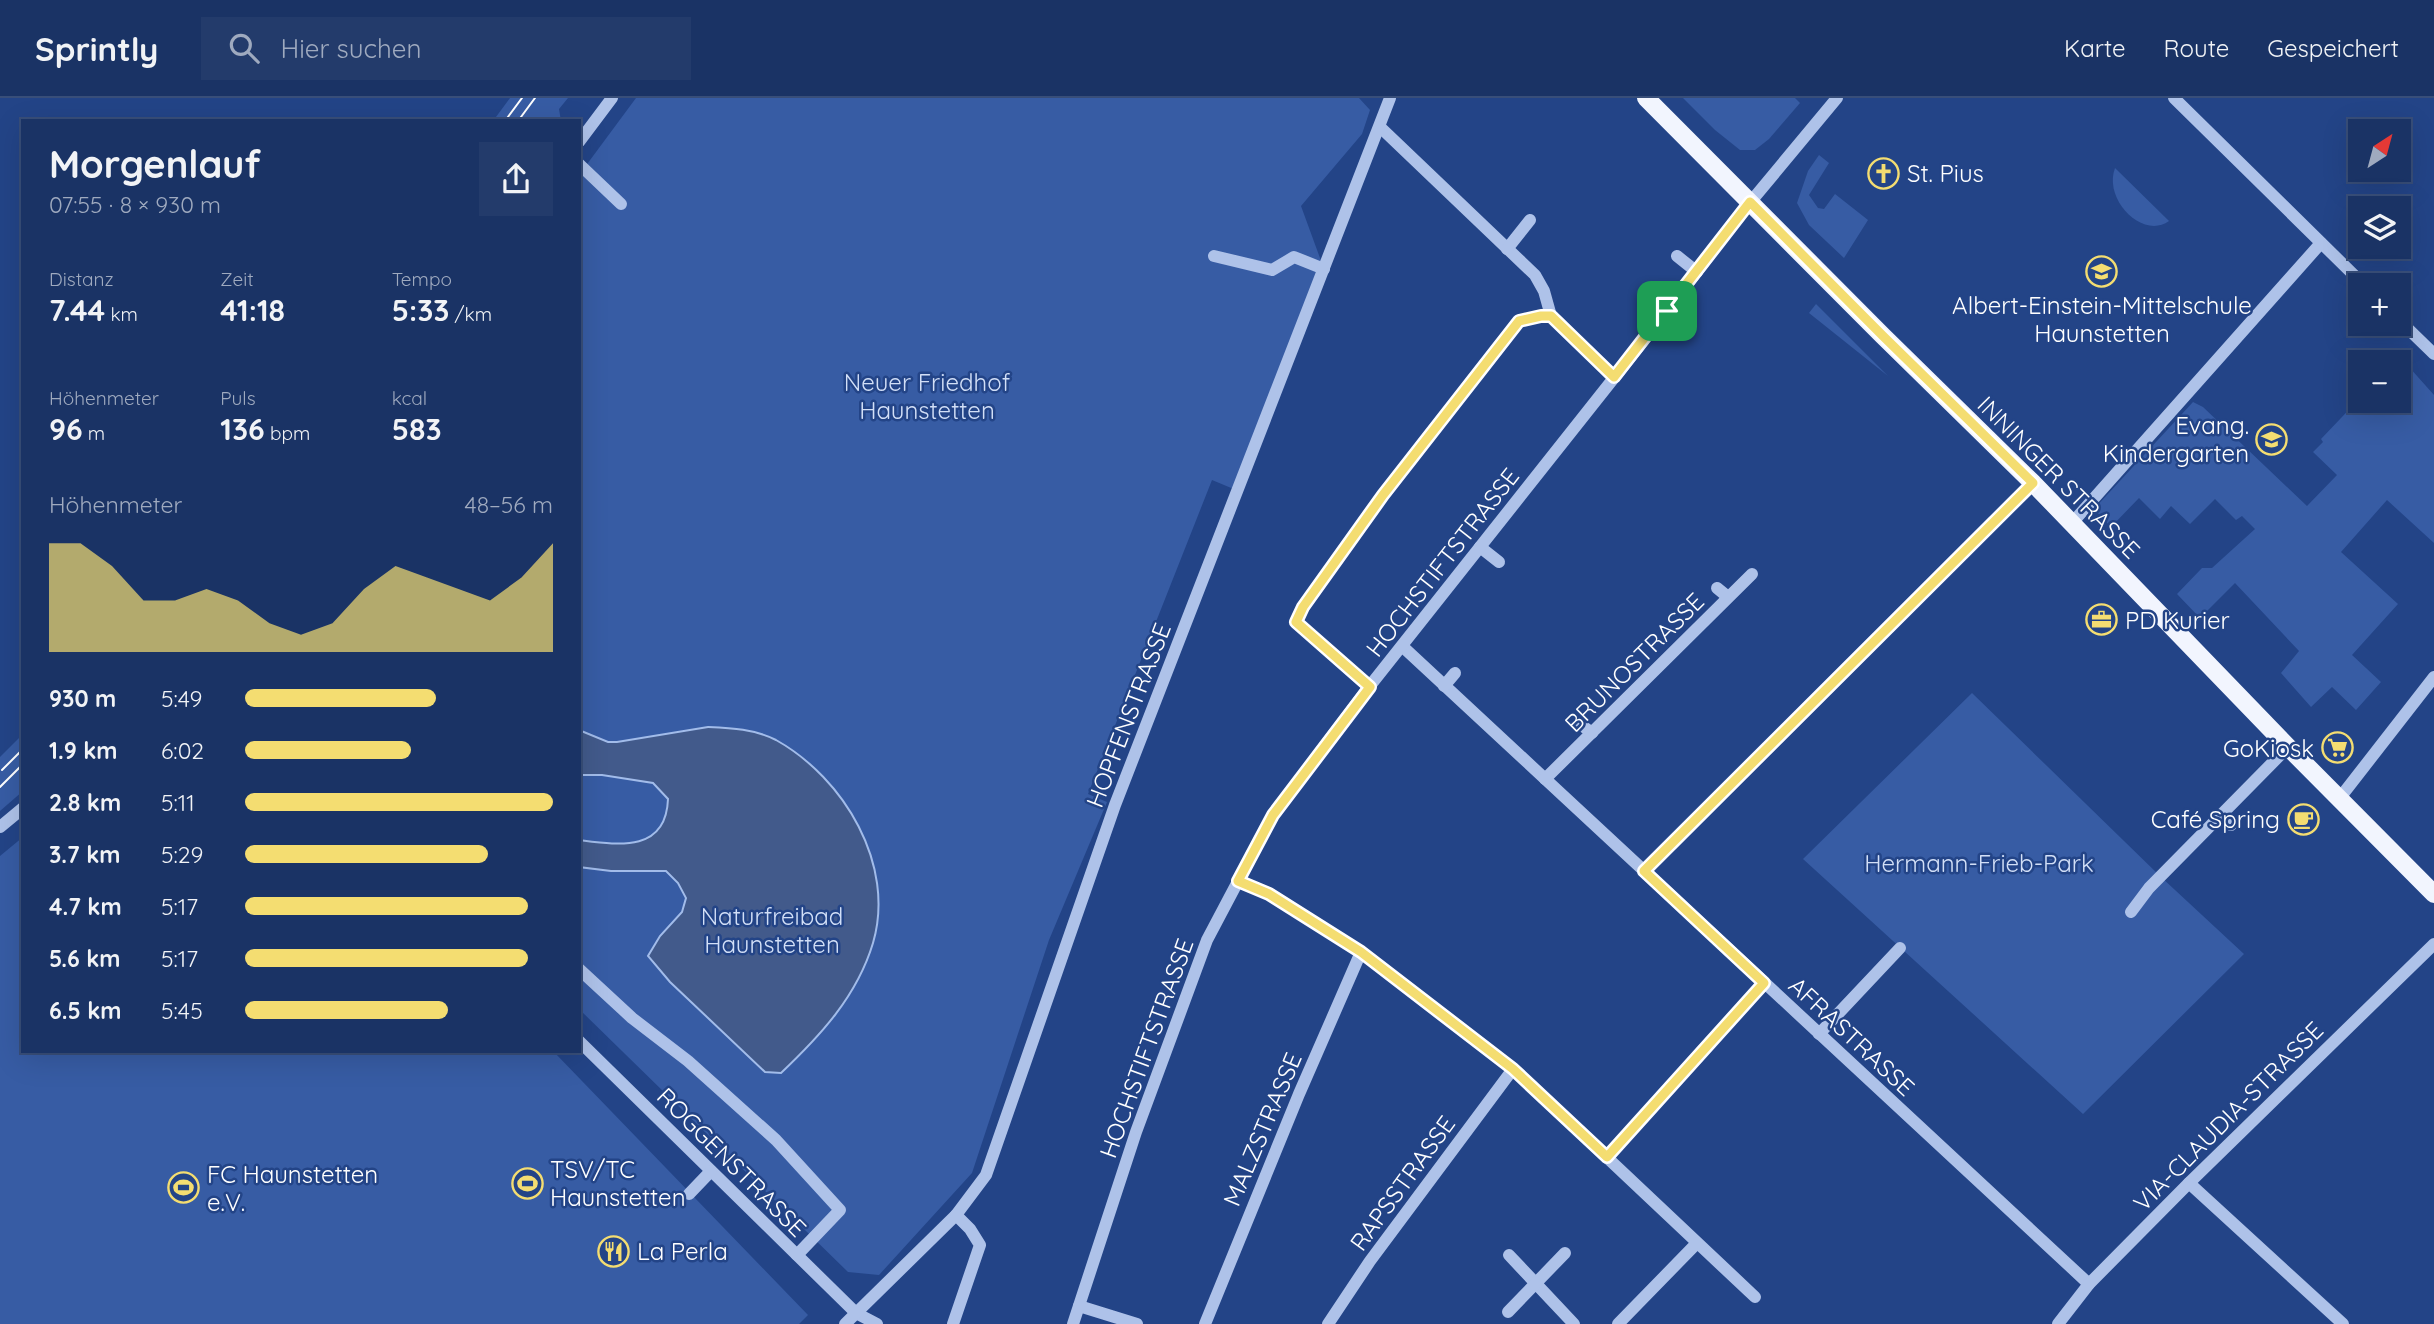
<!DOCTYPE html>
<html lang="de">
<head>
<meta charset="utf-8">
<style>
  :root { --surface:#1a3365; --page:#233b6b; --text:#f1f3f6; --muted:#9faabf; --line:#384e79; --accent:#f4dd71 }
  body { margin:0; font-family:Quicksand,sans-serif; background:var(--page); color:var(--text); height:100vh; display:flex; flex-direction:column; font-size:26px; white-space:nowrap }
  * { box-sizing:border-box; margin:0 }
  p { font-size:23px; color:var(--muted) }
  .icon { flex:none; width:38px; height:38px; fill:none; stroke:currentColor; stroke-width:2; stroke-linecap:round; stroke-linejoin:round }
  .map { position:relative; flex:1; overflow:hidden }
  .panel { position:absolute; left:21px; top:21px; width:560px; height:934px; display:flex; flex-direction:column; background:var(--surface); border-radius:0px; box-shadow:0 7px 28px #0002,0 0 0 2px var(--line) }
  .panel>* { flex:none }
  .needle { width:46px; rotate:36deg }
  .fabs { position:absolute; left:2348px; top:21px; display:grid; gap:14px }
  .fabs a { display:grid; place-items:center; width:63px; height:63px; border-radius:0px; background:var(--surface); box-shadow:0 7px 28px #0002,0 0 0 2px var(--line); font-size:35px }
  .pin { position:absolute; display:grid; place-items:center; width:60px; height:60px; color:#fff; margin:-30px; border-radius:14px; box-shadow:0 4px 10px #0006 }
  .round { display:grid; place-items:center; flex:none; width:74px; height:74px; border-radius:0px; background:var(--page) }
  .head { display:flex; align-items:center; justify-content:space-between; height:119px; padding:0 28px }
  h1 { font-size:38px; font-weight:700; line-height:52px }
  .stats { display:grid; grid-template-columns:repeat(3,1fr); gap:10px; height:119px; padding:7px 28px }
  .stats div { display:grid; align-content:center }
  .stats b { font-size:30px; font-weight:700 }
  .stats small { font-size:19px; font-weight:400 }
  .stats p { font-size:19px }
  .chart { height:196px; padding:14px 28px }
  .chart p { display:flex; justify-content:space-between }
  .chart svg { width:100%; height:126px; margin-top:7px; fill:var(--accent); opacity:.7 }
  ul { padding:0 28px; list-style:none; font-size:23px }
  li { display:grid; grid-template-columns:112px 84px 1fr; align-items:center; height:52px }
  li i { height:18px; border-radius:9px; background:var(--accent) }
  header { display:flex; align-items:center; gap:42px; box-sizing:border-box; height:98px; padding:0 35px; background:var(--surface); border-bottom:2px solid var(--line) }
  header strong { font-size:33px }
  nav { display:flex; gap:38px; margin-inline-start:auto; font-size:24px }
  .search { width:490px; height:63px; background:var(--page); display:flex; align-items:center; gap:18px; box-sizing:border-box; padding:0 24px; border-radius:0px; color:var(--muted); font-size:26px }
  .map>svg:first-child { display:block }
</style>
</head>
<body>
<header>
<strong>Sprintly</strong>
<div class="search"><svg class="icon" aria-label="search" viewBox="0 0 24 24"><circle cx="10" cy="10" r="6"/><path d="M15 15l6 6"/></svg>Hier suchen</div>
<nav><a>Karte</a><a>Route</a><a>Gespeichert</a></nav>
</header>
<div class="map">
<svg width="2434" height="1226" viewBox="0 0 2434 1226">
  <rect width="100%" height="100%" fill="#234487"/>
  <g fill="#375ca4">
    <polygon points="510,0 568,0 559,11 561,23 493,23"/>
    <polygon points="636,0 1359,0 1370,12 1362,36 1301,108 1324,171 1236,392 1212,382 1088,696 1107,704 1049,842 972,1075 879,1177 848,1174 579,911 579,77"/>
    <polygon points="1683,0 1795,0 1800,5 1769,41 1755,52 1740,52 1715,32"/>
    <polygon points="1819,57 1829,65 1809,97 1818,110 1824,111 1835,96 1868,122 1844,160 1809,127 1797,105 1808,73"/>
    <path d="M 2115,70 L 2169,123 C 2143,142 2103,102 2115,70 Z"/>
    <polygon points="1816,206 1888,278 1809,215"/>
    <polygon points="2401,260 2434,297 2434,445 2387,402 2341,454 2398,506 2352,557 2381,584 2356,612 2332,589 2311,609 2281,575 2299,553 2235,485 2200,520 2177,496 2202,470 2212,470 2255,431 2242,418 2236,422 2215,401 2190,426 2171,408 2160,421 2139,400 2111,429 2094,411 2193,304 2203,309 2307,408 2337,377 2313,354 2323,344 2321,341 2361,299 2361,303 2399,303 2399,264 2397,264"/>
    <polygon points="1972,595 2161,779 2244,856 2083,1016 1803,761"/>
    <polygon points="23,636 23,693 0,713 0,659"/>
    <polygon points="23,739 23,954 554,954 808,1217 799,1226 0,1226 0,758"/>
  </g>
  <path fill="#425a8b" stroke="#a2bcea" stroke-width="2" d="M 708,629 C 731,630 755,631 776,642 C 844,680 896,767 873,845 C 857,898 821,937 781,975 L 765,974 L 670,884 L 648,858 L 660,838 L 682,814 L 686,800 L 678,785 L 666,773 L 611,773 L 579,769 L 579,742 C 618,747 666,755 668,701 L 653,685 L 602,677 L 579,677 L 579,632 L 608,644 L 617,644 Z"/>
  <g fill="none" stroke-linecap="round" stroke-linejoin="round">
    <g stroke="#aec2e9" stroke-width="12">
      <polyline points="2174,0 2364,187"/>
      <polyline points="1380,29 1535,177 1544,193 1551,218"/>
      <polyline points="579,44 612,0"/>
      <polyline points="579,66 621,106"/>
      <polyline points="1507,151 1530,122"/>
      <polyline points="1214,158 1272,172 1294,159 1324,171"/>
      <polyline points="1677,158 1697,174"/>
      <polyline points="1667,213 1686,228"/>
      <polyline points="2399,222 2434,256"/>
      <polyline points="2072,425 2321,145"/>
      <polyline points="1480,449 1499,464"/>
      <polyline points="1717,490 1728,499"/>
      <polyline points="1402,548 2089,1186"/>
      <polyline points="1444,588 1455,575"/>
      <polyline points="1369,589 1296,524 1303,509 1383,397 1519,223 1541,218 1551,218 1614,279"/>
      <polyline points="1580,626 1592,635"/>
      <polyline points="1545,681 1752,476"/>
      <polyline points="2339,701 2434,579"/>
      <polyline points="2220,717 2231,727"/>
      <polyline points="0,729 23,710"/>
      <polyline points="1644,773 2033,385"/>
      <polyline points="1238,783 1270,796 1361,854 1513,971 1755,1199"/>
      <polyline points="2131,814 2149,790 2288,649"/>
      <polyline points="579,871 632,920 688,963 776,1042 840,1112 797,1157"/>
      <polyline points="1819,936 1900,850"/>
      <polyline points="579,943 856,1215 877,1226"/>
      <polyline points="1607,1059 1764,885"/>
      <polyline points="2189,1085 2343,1226"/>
      <polyline points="689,1096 711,1073"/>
      <polyline points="1509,1157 1574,1226"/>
      <polyline points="1079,1208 1137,1226"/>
      <polyline points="1508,1214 1565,1155"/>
      <polyline points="845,1226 956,1117 986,1077 1115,707 1390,0"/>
      <polyline points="953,1226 980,1147 970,1131 956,1117"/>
      <polyline points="1073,1226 1136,1034 1207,842 1273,717 1369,589 1667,213 1738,119 1837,0"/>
      <polyline points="1205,1226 1299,996 1361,854"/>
      <polyline points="1328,1226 1370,1163 1513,971"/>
      <polyline points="1618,1226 1697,1145"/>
      <polyline points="2058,1226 2089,1186 2189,1085 2434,846"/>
    </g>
    <polyline stroke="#f2f5fe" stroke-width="18" points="1646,0 1883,238 2033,385 2288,649 2434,796"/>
    <g stroke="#fff" stroke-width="2">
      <polyline points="505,23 522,0"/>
      <polyline points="518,23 535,0"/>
      <polyline points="2,672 23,651"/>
      <polyline points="0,689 23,666"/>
    </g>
  </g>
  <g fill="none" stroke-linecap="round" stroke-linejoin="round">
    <defs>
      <polygon id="route" points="1750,104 1883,238 2033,385 1644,773 1764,885 1607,1059 1513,971 1361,854 1269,796 1238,783 1273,717 1370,589 1296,524 1303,509 1383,397 1519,223 1541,218 1551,218 1614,279"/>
    </defs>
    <use href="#route" stroke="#fff" stroke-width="14"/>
    <use href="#route" stroke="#f4dd71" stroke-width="9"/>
  </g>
  <defs>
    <symbol id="church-ring" viewBox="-11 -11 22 22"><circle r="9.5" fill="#234487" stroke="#f4dd71" stroke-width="1.5"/><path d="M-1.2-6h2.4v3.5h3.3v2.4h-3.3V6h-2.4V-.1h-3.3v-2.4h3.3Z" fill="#f4dd71"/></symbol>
    <symbol id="school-ring" viewBox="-11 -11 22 22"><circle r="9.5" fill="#234487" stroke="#f4dd71" stroke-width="1.5"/><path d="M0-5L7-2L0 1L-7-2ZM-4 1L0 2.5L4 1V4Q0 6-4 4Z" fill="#f4dd71"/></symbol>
    <symbol id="office-ring" viewBox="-11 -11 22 22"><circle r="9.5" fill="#234487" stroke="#f4dd71" stroke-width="1.5"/><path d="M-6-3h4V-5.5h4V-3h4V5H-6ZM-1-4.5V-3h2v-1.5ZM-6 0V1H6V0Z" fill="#f4dd71"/></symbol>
    <symbol id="supermarket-ring" viewBox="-11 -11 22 22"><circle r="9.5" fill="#234487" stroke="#f4dd71" stroke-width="1.5"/><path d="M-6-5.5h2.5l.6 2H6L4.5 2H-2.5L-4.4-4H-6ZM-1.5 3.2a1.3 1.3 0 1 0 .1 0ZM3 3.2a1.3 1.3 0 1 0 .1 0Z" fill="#f4dd71"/></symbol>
    <symbol id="cafe-ring" viewBox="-11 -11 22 22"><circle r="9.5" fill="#234487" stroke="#f4dd71" stroke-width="1.5"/><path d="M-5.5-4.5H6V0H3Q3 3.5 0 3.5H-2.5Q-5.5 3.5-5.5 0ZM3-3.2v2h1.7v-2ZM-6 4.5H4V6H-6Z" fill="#f4dd71"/></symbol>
    <symbol id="stadium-ring" viewBox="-11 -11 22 22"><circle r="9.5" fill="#234487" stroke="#f4dd71" stroke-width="1.5"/><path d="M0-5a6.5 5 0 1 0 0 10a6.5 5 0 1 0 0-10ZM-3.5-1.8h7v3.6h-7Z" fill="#f4dd71"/></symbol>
    <symbol id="restaurant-ring" viewBox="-11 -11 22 22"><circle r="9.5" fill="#234487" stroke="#f4dd71" stroke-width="1.5"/><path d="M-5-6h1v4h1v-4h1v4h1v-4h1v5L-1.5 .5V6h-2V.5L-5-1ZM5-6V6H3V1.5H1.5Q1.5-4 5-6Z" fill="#f4dd71"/></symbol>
  </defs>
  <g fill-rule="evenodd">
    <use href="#church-ring" x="1866" y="58" width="35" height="35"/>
    <use href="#school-ring" x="2084" y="156" width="35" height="35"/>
    <use href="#school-ring" x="2254" y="324" width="35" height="35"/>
    <use href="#office-ring" x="2084" y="504" width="35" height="35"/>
    <use href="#supermarket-ring" x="2320" y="632" width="35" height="35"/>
    <use href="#cafe-ring" x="2286" y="704" width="35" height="35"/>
    <use href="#stadium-ring" x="510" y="1068" width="35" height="35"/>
    <use href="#stadium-ring" x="166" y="1072" width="35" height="35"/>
    <use href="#restaurant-ring" x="596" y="1136" width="35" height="35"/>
  </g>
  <g text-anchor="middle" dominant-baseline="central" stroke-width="5" stroke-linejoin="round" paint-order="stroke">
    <g font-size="24" fill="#fff" stroke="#234487" text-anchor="start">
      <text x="1907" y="75">St. Pius</text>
      <text x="2102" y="207" text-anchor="middle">Albert-Einstein-Mittelschule<tspan x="2102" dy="28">Haunstetten</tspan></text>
      <text x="2249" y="327" text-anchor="end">Evang.<tspan x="2249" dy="28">Kindergarten</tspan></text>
      <text x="2125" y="522">PD Kurier</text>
      <text x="2314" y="650" text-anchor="end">GoKiosk</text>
      <text x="2280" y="721" text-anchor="end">Café Spring</text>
      <text x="550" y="1071">TSV/TC<tspan x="550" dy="28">Haunstetten</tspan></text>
      <text x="207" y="1076">FC Haunstetten<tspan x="207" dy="28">e.V.</tspan></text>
      <text x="637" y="1153">La Perla</text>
    </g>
    <g font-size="24" fill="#d2dff7" stroke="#234487">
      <text x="927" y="284">Neuer Friedhof<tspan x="927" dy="28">Haunstetten</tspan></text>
      <text x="1979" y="765">Hermann-Frieb-Park</text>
      <text x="772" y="818">Naturfreibad<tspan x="772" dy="28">Haunstetten</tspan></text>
    </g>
    <g font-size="24" fill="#fff" stroke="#234487">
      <text transform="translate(2059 379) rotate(45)">INNINGER STRASSE</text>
      <text transform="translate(1442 464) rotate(-52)">HOCHSTIFTSTRASSE</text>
      <text transform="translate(1634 564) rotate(-45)">BRUNOSTRASSE</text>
      <text transform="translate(1128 617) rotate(-69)">HOPFENSTRASSE</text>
      <text transform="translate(1852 938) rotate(43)">AFRASTRASSE</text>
      <text transform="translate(1146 950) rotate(-70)">HOCHSTIFTSTRASSE</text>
      <text transform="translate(2228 1018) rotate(-45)">VIA-CLAUDIA-STRASSE</text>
      <text transform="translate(1262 1031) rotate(-67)">MALZSTRASSE</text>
      <text transform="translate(732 1064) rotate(45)">ROGGENSTRASSE</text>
      <text transform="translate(1402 1085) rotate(-54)">RAPSSTRASSE</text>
    </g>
  </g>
</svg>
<div class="fabs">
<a><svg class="needle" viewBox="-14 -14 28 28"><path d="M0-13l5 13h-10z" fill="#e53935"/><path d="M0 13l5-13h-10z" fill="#9faabf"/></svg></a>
<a><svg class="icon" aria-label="layers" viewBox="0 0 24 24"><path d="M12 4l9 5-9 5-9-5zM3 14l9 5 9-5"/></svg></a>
<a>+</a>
<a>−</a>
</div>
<div class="pin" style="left:1667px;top:213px;background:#1e9e55"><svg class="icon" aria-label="arrive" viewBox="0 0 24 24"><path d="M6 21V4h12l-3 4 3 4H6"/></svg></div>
<section class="panel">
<div class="head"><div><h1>Morgenlauf</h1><p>07:55 · 8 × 930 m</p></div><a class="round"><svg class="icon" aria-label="share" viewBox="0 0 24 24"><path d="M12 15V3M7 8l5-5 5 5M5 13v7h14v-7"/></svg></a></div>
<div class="stats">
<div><p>Distanz</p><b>7.44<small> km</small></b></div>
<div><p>Zeit</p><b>41:18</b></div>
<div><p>Tempo</p><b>5:33<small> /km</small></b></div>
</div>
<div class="stats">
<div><p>Höhenmeter</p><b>96<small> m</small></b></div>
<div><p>Puls</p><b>136<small> bpm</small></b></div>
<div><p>kcal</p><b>583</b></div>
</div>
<div class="chart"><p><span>Höhenmeter</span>48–56 m</p>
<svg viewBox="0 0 160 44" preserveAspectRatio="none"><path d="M0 44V6L10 6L20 14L30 26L40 26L50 22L60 26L70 34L80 38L90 34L100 22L110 14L120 18L130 22L140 26L150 18L160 6V44z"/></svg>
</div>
<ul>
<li><b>930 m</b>5:49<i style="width:62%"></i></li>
<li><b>1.9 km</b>6:02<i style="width:54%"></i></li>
<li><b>2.8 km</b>5:11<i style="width:100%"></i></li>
<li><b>3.7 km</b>5:29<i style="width:79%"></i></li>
<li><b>4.7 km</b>5:17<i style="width:92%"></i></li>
<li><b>5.6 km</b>5:17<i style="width:92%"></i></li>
<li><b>6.5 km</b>5:45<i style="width:66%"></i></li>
</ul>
</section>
</div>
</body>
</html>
